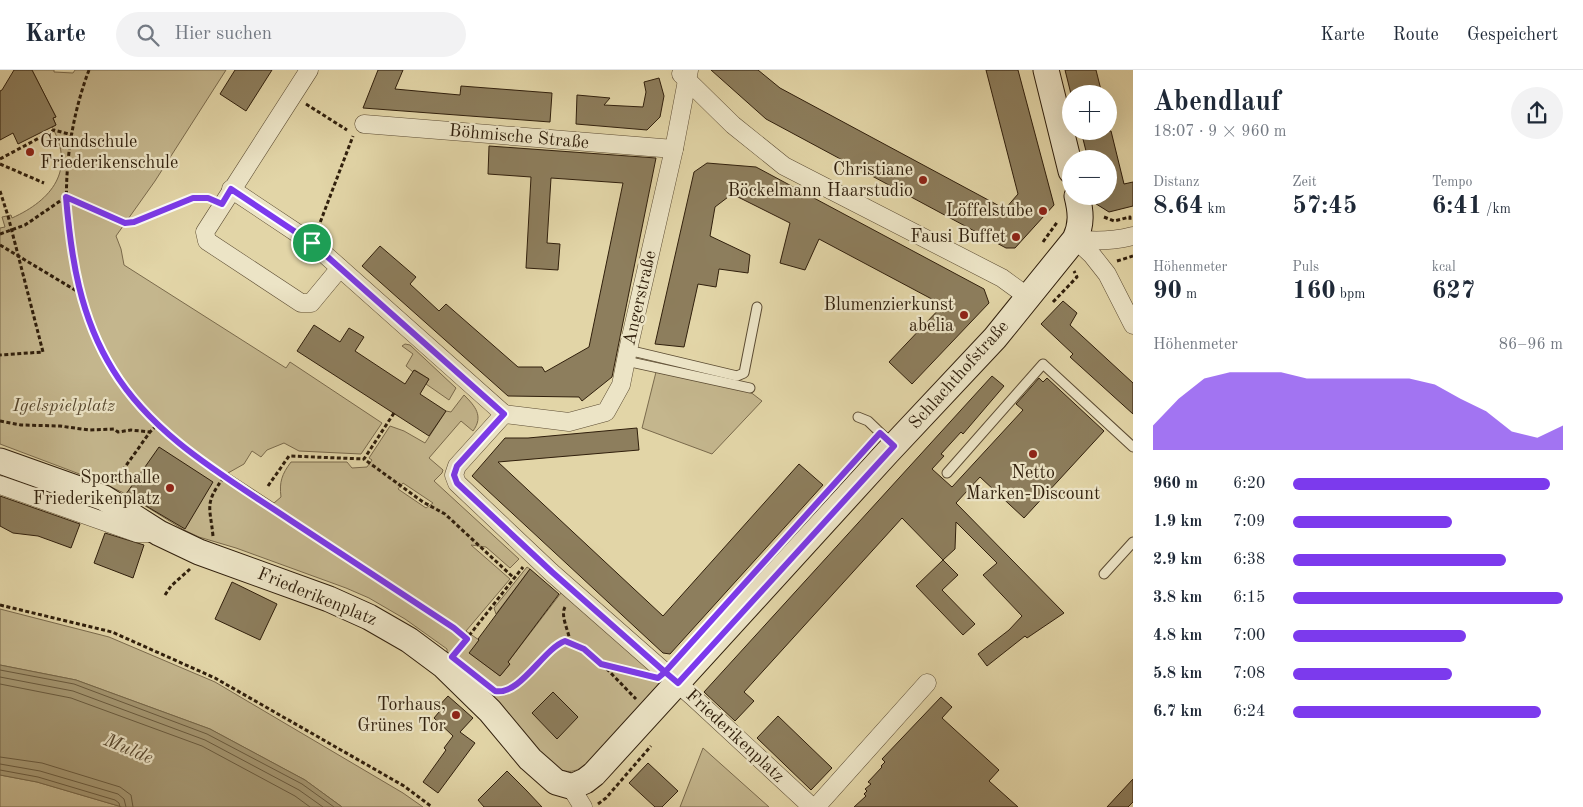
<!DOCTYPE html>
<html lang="de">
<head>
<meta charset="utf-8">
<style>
  :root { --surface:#fff; --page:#f2f2f3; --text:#1f2937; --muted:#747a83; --line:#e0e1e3; --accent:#7c3aed }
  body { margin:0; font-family:"Old Standard TT",serif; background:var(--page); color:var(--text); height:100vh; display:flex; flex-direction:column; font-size:19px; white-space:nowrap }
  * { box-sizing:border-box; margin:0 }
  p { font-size:16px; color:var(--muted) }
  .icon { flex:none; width:28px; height:28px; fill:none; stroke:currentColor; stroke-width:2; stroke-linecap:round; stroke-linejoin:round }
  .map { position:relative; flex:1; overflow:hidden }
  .sheet { display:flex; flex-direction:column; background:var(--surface); width:450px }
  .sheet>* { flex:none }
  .buttons { position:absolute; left:1062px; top:15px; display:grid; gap:10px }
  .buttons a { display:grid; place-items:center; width:55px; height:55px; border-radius:50%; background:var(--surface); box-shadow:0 5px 20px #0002; font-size:25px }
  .pin { position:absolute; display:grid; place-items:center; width:42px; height:42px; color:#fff; margin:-21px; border:2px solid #fff; border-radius:50%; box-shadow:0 1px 5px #0007 }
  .round { display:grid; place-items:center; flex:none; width:52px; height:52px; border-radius:26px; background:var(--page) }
  .headline { display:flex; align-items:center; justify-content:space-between; height:85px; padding:0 20px }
  h1 { font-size:28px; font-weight:600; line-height:38px }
  .figures { display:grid; grid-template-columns:repeat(3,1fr); gap:8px; height:85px; padding:5px 20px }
  .figures div { display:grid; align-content:center }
  .figures b { font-size:25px; font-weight:600 }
  .figures small { font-size:14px; font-weight:400 }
  .figures p { font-size:14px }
  .chart { height:140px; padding:10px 20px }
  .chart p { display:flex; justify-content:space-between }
  .chart svg { width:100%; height:90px; margin-top:5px; fill:var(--accent); opacity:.7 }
  ul { padding:0 20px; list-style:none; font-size:16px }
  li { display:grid; grid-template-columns:80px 60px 1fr; align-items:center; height:38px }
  li i { height:12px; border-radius:6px; background:var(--accent) }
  header { display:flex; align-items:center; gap:30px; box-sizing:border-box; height:70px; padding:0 25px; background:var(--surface); border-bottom:1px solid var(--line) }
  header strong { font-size:24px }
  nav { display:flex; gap:28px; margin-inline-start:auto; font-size:18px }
  .search { width:350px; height:45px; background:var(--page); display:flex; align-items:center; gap:12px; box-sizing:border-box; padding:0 18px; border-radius:28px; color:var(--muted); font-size:19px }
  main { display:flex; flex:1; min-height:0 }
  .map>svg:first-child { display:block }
</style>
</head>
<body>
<header>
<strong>Karte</strong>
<div class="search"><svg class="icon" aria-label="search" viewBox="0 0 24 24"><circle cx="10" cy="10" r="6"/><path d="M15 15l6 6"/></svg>Hier suchen</div>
<nav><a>Karte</a><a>Route</a><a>Gespeichert</a></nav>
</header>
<main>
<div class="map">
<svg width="1133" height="737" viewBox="0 0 1133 737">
  <rect width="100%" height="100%" fill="#e2d5a7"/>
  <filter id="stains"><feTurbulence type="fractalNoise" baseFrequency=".004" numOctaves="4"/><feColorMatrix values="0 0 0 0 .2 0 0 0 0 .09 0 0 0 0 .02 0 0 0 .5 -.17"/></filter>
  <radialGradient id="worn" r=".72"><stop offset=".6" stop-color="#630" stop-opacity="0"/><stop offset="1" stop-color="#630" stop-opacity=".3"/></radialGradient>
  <g fill="#c4b68d" stroke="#7a6a4c" fill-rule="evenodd">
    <path d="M 32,0 L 54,0 L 54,2 L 73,3 L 75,0 L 226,0 L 155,111 L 116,166 L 121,179 L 124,195 L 286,298 L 290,292 L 382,353 L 361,384 L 299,381 L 284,373 L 267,380 L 261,387 L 252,381 L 244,394 L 228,403 L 274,433 L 281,427 C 279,412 282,404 291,392 L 347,392 L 352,398 L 367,397 L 372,390 L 369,388 L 390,356 L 404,361 L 425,373 L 446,341 L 451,342 L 464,325 C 475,336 484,346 473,361 L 461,351 L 429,388 L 443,400 L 442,403 L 434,411 L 519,489 L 510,498 L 486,477 L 471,475 L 510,509 L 466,561 L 479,570 L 470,583 L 500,606 L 510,594 L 508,592 L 564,519 L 661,607 L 663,613 L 588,695 C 572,703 567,704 551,695 L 447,588 L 447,579 L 405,549 L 369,528 L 346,518 L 236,478 L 199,467 L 184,460 L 126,424 L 98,411 L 0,374 L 0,158 L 5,157 L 2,147 L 11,145 L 12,148 C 52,130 76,100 52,57 L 56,55 L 53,48 L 56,47 ZM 403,413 L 433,433 L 426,438 L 398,419 Z"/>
    <polygon points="405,274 410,275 456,318 449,330 426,314 429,309 415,300 413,302 406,296 413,284 402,276"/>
    <polygon points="656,302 749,321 762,331 712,384 642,358"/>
    <polygon points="527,497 530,499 496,544 494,538"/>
    <polygon points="0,539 109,567 215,612 403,723 423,737 342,737 305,710 210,659 76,610 0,595"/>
    <polygon points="703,678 769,737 680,737"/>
    <polygon points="0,705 37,712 122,737 0,737"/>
  </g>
  <polygon fill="#a59772" stroke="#766749" points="0,595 76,610 210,659 305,710 342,737 122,737 37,712 0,705"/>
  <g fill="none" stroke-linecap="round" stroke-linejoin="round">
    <g stroke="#6a5b3f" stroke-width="1">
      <polyline points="0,600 74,614 207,664 302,714 334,737"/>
      <polyline points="0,607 73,621 205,670 299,720 323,737"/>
      <polyline points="0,614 71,628 202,676 295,726 310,737"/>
      <polyline points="0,687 42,693 120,717 131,725 133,737"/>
      <polyline points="0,694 40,701 118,724 124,729 126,737"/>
      <polyline points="0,700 38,707 115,730 119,733 120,737"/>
    </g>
  </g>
  <g fill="#8d7e5d" stroke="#301f0c">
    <polygon points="14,0 32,0 56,47 53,48 56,55 18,74 13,63 0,70 0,21 2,20"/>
    <polygon points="235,0 272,0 246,41 220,24"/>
    <polygon points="378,0 403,0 395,19 460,25 461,16 552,23 550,52 363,38"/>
    <polygon points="711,0 758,0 780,18 1005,139 1018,124 986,0 1018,0 1054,135 1015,178 1006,178 766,49"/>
    <polygon points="1065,0 1096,0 1102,24 1071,24"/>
    <polygon points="659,8 664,26 660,47 647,60 576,54 577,25 610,28 604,35 643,37 646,22 644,12"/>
    <polygon points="1081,61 1111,61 1124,114 1133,112 1133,136 1109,142 1093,132 1092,126 1109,126 1109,89 1088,89"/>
    <polygon points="489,76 656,88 612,307 582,331 579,327 508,326 362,196 380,176 416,207 410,214 439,241 446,234 518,297 542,297 545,302 589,277 623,113 551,108 547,173 560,174 558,200 526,198 531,107 488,104"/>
    <polygon points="707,93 756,97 984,219 989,233 912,314 889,292 943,235 819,169 805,200 780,193 790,153 732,124 715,137 710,166 750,185 748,203 719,199 716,217 698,214 684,277 655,274 694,102"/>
    <polygon points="1063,231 1077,243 1070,255 1133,313 1133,344 1070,287 1073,284 1041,254"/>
    <polygon points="314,255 340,272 349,258 364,267 355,281 405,314 414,300 429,309 420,324 446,341 429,366 297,281"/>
    <polygon points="992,306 1004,316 963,364 961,362 941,384 944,386 932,399 952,417 1023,340 1016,334 1039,308 1043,312 1047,308 1104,361 1024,448 980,407 956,433 1064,543 1027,568 1025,566 987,596 978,584 1009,560 1022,546 983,505 997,493 956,452 955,479 943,490 902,448 744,622 754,631 735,651 704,622"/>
    <polygon points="637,358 639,380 498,392 663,546 799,394 823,415 670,584 663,583 472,406 505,368 528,368"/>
    <polygon points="159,377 213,412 185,459 126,424"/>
    <polygon points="0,426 80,454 71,478 38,466 13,463 0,456"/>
    <polygon points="105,463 144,475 133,508 94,493"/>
    <polygon points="943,490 958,505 942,520 975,554 963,565 916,516"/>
    <polygon points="530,499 559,524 508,592 510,594 500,606 469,583 479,570 478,569"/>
    <polygon points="232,512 277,534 260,570 215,549"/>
    <polygon points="553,622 578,647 557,669 532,643"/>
    <polygon points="448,626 473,648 460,662 475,673 438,723 423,712 446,680 444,678 453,666 434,648 439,642 436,639"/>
    <polygon points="941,627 952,637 942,648 999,700 989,711 1018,737 854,737 866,726 864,724 867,721 865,719 871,714 868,712 882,697 881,696 885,692 882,689"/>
    <polygon points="778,646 832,698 811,720 757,668"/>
    <polygon points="648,693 678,721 662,737 655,737 629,713"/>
    <polygon points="507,701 526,720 542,737 484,737 478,730"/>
    <polygon points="1133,709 1133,732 1128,737 1107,737"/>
  </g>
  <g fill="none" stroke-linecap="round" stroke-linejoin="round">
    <defs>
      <g id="service">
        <polyline points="628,280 737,306 744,303 757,237"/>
        <polyline points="626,291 750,318"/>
        <polyline points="858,347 868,351 892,374"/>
        <polyline points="947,403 1043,294 1133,377"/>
        <polyline points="1104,504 1133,472"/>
      </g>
      <g id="minor">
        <polyline points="309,0 205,162 207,171 301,233 311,233 340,198"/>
        <polyline points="681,4 733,55 784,96 1002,208 1028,227"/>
        <polyline points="364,54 674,79"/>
        <polyline points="231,119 312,173 504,344"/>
        <polyline points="1075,169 1092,185 1107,204 1133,255"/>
        <path d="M 1075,169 C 1095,172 1113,171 1133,166"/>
        <polyline points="504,344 457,396 454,405 457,413 551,502 692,626 812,737"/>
        <polyline points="504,344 569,352 606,342 621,315 628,280 674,79 689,0"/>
        <polyline points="0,415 137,463 157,463"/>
        <polyline points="570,716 583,737"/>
        <polyline points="816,737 927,613"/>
      </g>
      <g id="secondary">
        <polyline points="1046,0 1071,101"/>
        <path d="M 0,391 L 104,428 L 159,463 L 199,482 L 329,529 L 369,547 L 409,570 L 444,596 L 490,641 L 530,689 L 556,712 L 570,716 L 576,715 L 585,711 L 594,704 L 887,383 L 995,268 L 1075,169 C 1082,154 1081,142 1077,126"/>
      </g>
    </defs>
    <use href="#service" stroke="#5c4c33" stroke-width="11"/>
    <use href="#minor" stroke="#5c4c33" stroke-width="19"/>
    <use href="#secondary" stroke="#301f0c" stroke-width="27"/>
    <g stroke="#301f0c" stroke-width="3" stroke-dasharray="4 2.5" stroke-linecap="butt">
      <path d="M 89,0 C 47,111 63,249 142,340 C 165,366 196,386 224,407 L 454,558 L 467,569"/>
      <polyline points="306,34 347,60"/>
      <polyline points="0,89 54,60 72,65"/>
      <polyline points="0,94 44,113"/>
      <polyline points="0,121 8,146 43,282 0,285"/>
      <polyline points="1104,147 1114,151 1130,147 1130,150"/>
      <polyline points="318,158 353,66"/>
      <polyline points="0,164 25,155 66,127 125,153 134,152 193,128 208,128"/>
      <polyline points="1043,172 1058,151"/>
      <polyline points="0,175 80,223"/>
      <polyline points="1117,191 1133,186"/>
      <polyline points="1053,232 1077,207 1074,201"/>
      <polyline points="394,343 364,389 423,432 445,444 514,508"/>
      <polyline points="0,351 21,355 60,356 89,360 114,359 118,362 131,360 150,362"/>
      <polyline points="115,411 150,362 157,355"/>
      <polyline points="268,416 289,386 364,389"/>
      <path d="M 213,466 C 210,436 204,434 224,407"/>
      <polyline points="165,525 171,516 190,499"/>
      <polyline points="0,535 112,562 215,608 404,716 432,737"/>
      <path d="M 565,537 C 560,546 569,561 570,572"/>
      <polyline points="457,581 523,497"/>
      <polyline points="602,594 636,629"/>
      <path d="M 501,622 C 528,614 540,580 565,571 L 584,579 L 601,594 L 640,603"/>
      <polyline points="598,734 606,728 651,676"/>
    </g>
    <use href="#service" stroke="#ece4c6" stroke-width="9"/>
    <use href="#minor" stroke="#ece4c6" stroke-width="18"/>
    <use href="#secondary" stroke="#ece4c6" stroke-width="25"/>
  </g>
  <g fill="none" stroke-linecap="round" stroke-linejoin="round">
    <defs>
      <path id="route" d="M 312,173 L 231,119 L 222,134 L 208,128 L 193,128 L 134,152 L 125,153 L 66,127 C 71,188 80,247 113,300 C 154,367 226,407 290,450 C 345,486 399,522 454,558 L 467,569 L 452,587 L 495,621 C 520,626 543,579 565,571 L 584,579 L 601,594 L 658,608 L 665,602 L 678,613 L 894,376 L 880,363 L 665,602 L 552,502 L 457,413 L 454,405 L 457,396 L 504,344 L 312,173"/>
    </defs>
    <use href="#route" stroke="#fff" stroke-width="10"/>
    <use href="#route" stroke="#7c3aed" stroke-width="6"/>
  </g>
  <g fill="#8f2418" stroke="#ece4c6" stroke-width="2">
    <circle cx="30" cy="82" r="5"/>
    <circle cx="923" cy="110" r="5"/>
    <circle cx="1043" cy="141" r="5"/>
    <circle cx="1016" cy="167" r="5"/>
    <circle cx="964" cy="245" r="5"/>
    <circle cx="1033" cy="384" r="5"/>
    <circle cx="170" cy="418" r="5"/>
    <circle cx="456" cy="645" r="5"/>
  </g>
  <g text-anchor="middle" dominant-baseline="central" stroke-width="4.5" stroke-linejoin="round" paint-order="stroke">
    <g font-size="18" fill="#301f0c" stroke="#ece4c6">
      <text transform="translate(519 67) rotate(5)">Böhmische Straße</text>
      <text transform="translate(640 228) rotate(-77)">Angerstraße</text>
      <text transform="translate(959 305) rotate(-48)">Schlachthofstraße</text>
      <text transform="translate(317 527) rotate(22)">Friederikenplatz</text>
      <text transform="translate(735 666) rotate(43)">Friederikenplatz</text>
    </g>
    <g font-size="18" fill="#301f0c" stroke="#ece4c6" text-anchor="end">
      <text x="40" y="72" text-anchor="start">Grundschule<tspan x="40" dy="21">Friederikenschule</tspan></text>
      <text x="913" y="100">Christiane<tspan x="913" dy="21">Böckelmann Haarstudio</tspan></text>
      <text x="1033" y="141">Löffelstube</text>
      <text x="1006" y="167">Fausi Buffet</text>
      <text x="954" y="235">Blumenzierkunst<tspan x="954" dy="21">abelia</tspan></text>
      <text x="1033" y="403" text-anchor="middle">Netto<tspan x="1033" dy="21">Marken-Discount</tspan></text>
      <text x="160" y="408">Sporthalle<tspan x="160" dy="21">Friederikenplatz</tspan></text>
      <text x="446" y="635">Torhaus,<tspan x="446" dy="21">Grünes Tor</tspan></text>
    </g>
    <g font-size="18" font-style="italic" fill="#55452c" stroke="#ece4c6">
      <text x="64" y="336">Igelspielplatz</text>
    </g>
    <g font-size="19" font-style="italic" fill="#594930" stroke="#ece4c6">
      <text transform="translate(128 680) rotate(23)">Mulde</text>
    </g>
  </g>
  <rect width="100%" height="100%" filter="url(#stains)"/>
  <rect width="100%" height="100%" fill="url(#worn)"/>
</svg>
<div class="buttons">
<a>+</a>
<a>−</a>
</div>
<div class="pin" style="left:312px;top:173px;background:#1e9e55"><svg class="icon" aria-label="arrive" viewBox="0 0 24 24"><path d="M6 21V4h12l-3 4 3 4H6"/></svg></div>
</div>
<section class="sheet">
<div class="headline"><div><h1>Abendlauf</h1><p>18:07 · 9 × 960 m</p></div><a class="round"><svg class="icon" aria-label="share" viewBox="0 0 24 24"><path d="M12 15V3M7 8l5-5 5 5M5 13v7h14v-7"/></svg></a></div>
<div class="figures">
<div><p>Distanz</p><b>8.64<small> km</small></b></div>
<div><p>Zeit</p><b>57:45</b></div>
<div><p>Tempo</p><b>6:41<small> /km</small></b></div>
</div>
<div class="figures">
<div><p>Höhenmeter</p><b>90<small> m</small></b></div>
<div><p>Puls</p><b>160<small> bpm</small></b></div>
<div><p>kcal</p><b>627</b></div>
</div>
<div class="chart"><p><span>Höhenmeter</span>86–96 m</p>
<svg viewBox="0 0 160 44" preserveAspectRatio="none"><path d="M0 44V32L10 19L20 9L30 6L40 6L50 6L60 9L70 9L80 9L90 9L100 9L110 12L120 19L130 25L140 35L150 38L160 32V44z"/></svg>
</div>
<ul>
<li><b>960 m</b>6:20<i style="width:95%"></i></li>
<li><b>1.9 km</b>7:09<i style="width:59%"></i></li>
<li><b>2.9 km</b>6:38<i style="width:79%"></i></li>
<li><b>3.8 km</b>6:15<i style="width:100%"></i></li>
<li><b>4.8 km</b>7:00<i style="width:64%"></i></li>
<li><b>5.8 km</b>7:08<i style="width:59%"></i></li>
<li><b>6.7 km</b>6:24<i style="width:92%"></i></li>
</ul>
</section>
</main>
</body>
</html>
